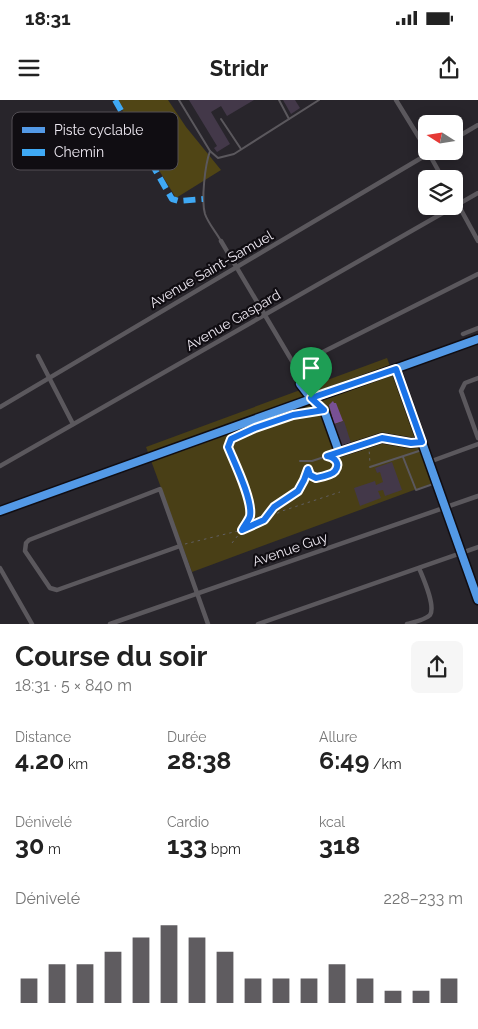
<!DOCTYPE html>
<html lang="fr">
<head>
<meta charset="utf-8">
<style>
  :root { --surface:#fff; --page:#f6f6f6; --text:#222; --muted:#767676; --accent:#5f5c60 }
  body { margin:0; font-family:Raleway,sans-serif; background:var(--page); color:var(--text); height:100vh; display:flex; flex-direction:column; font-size:19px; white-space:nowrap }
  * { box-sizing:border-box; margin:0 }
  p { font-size:16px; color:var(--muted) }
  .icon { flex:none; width:28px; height:28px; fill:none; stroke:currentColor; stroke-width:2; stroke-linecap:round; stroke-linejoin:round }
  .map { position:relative; height:524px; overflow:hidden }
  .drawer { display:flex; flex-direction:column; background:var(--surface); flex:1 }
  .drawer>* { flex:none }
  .needle { width:32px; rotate:282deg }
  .controls { position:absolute; left:418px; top:15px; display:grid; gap:10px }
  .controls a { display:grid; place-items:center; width:45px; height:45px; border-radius:8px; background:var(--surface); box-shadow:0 2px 12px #0003; font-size:25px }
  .pin { position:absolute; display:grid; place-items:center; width:42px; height:42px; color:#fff; margin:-51px -21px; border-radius:50% 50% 50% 0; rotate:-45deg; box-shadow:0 0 5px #0007 }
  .pin .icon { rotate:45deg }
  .round { display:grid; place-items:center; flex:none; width:52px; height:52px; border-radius:8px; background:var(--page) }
  .headline { display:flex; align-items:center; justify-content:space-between; height:85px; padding:0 15px }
  h1 { font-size:28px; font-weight:700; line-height:38px }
  .figures { display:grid; grid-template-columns:repeat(3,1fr); gap:8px; height:85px; padding:5px 15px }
  .figures div { display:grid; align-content:center }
  .figures b { font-size:25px; font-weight:700 }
  .figures small { font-size:14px; font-weight:400 }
  .figures p { font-size:14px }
  .chart { height:140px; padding:10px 15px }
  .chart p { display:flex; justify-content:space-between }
  .chart svg { width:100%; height:90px; margin-top:5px; stroke:var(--accent); stroke-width:6 }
  .status { display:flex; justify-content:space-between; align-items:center; height:35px; padding:0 25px; background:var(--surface); direction:ltr }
  .status svg { height:14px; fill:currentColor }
  header { display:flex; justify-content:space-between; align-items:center; height:65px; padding:0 15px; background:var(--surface); font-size:22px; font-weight:700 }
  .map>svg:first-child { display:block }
</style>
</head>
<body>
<div class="status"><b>18:31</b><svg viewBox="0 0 49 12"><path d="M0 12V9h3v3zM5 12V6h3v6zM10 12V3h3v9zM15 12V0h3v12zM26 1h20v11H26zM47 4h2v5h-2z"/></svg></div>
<header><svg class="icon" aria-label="menu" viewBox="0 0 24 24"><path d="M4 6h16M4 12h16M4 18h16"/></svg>Stridr<svg class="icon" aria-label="share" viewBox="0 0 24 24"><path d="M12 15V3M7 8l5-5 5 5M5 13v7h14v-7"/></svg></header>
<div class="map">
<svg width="478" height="524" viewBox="0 0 478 524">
  <rect width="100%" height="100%" fill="#28252b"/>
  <polygon fill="#493f16" points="387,258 433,383 192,472 146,347"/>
  <polygon fill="#504515" points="116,0 168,0 186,27 221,70 176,98"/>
  <polygon fill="#785095" points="333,301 334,303 336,303 343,321 334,324 329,305"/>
  <g fill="#433849">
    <polygon points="189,0 254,0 227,16 221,6 211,12 230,44 217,52 214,48 217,46"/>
    <polygon points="283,0 295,0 300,8 291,14"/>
    <polygon points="344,321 351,343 340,346 333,325"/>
    <polygon points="392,362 402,390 385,396 383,390 378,391 381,398 360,406 354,388 375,381 376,385 383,382 380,372 377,373 375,368"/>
  </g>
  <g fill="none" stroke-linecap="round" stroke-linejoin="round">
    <g stroke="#615f63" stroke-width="1" stroke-dasharray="2.5 4" stroke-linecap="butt">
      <polyline points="367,346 369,348 370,364"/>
      <polyline points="308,370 310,375 316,378 333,373 337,365 332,357"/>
      <polyline points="264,419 274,407 297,391 304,380 309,364"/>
      <path d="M 232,443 C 238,435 246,427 249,417 C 254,403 234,361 228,347 L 231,339 L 255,328 L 293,315 L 321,310"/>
      <polyline points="185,444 242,430 282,411 340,392"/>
    </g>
    <g stroke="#5b585d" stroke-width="2">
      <polyline points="179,0 210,51 218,58 234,54 319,0"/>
      <polyline points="279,0 289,19"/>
      <polyline points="221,19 241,49"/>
      <path d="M 210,51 C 205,65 201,100 205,114 C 208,123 216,132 221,141"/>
      <polyline points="324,310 339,352"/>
      <polyline points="403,357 416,390 436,383"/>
      <polyline points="300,361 312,361 382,338 411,343 422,342"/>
      <polyline points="370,367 425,349"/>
    </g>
    <g stroke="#5b585d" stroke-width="4.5">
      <polyline points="396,0 426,49"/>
      <polyline points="454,39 478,25"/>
      <polyline points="428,52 443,79"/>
      <polyline points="454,97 478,141"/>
      <polyline points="221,141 295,266 300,284"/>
      <polyline points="463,234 478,228"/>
      <polyline points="38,256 73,324"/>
      <polyline points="295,266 478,174"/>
      <polyline points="399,276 478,499"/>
      <polyline points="478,278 465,283 461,291 478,338"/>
      <polyline points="0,307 433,51"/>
      <polyline points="429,362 478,344"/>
      <polyline points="0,366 478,93"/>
      <polyline points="180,446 57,490 50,488 48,485 25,451 26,443 29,440 160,389 208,524"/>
      <polyline points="0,468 32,524"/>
      <polyline points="110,524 478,396"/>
      <polyline points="258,524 478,447"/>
      <path d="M 407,524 C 414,522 425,520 430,515 C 436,506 423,478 419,468"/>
    </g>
    <polyline stroke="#5b585d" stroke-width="5.5" points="478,499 478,500"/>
    <polyline stroke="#3fa9f5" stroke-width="6" stroke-dasharray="12 6" stroke-linecap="butt" points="115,0 172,99 179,101 203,99"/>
    <defs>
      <g id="cycleway">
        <polyline points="396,269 478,500"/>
        <polyline points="300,284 317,306 324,310 339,352 382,338 411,343 422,342"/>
        <polyline points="0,411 478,239"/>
      </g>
    </defs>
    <use href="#cycleway" stroke="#100d12" stroke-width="11"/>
    <use href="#cycleway" stroke="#5399e6" stroke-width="8"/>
  </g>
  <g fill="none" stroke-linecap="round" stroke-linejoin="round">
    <defs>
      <path id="route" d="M 396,269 L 422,342 L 411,343 L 382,338 L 327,356 C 334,357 341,363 335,371 C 332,375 321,377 316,378 L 310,375 L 308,369 L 304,380 L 298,391 L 274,407 L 264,420 L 242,430 C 244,426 249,420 250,416 C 253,400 234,362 228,347 L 231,339 L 255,328 L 293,315 L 324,310 L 311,298 Z"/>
    </defs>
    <use href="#route" stroke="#fff" stroke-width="10"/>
    <use href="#route" stroke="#1a73e8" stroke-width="6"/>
  </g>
  <g text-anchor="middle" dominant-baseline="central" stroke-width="4.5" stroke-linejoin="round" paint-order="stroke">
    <g font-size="14" fill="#eee9f2" stroke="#100d12">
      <text transform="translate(211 169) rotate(-30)">Avenue Saint-Samuel</text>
      <text transform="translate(233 220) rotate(-30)">Avenue Gaspard</text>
      <text transform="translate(290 449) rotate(-19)">Avenue Guy</text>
    </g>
  </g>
  <rect x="12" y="12" width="166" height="58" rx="8" fill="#100d12" stroke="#534f55" stroke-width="1"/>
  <rect x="22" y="27" width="23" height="6" fill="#5399e6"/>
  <rect x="22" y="49" width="23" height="7" fill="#3fa9f5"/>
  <g font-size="14" fill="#eee9f2">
    <text x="54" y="35">Piste cyclable</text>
    <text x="54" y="57">Chemin</text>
  </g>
</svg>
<div class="controls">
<a><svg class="needle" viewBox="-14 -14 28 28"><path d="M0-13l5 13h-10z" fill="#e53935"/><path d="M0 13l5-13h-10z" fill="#767676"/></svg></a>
<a><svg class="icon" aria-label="layers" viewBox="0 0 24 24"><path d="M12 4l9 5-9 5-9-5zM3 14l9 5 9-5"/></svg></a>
</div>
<div class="pin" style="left:311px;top:298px;background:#1e9e55"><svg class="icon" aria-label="arrive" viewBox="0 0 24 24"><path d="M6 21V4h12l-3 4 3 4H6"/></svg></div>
</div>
<section class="drawer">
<div class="headline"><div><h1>Course du soir</h1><p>18:31 · 5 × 840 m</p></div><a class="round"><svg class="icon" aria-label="share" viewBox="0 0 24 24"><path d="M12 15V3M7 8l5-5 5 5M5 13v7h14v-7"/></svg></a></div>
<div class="figures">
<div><p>Distance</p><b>4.20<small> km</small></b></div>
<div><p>Durée</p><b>28:38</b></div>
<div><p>Allure</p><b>6:49<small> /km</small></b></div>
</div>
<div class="figures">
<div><p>Dénivelé</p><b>30<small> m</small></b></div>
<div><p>Cardio</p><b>133<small> bpm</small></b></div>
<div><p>kcal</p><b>318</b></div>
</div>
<div class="chart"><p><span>Dénivelé</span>228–233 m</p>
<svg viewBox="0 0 160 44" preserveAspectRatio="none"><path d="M5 44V32M15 44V25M25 44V25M35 44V19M45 44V12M55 44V6M65 44V12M75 44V19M85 44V32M95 44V32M105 44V32M115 44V25M125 44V32M135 44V38M145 44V38M155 44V32"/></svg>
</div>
</section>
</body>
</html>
